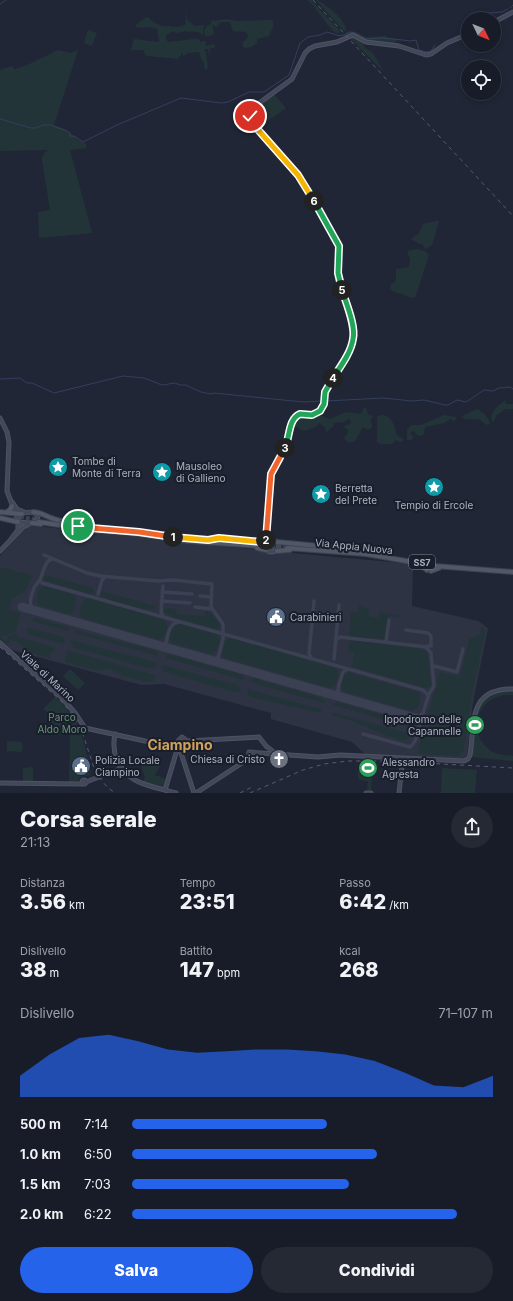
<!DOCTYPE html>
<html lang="it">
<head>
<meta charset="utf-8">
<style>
  :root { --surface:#181c28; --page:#252934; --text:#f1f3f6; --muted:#9fa1a8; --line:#363a45; --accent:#2563eb }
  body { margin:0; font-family:Inter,sans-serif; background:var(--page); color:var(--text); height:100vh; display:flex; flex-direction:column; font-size:15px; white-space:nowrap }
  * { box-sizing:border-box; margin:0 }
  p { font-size:13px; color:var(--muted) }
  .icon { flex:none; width:22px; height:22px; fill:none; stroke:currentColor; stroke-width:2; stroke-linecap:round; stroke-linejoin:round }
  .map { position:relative; height:793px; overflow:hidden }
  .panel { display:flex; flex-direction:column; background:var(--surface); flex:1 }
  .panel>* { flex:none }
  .needle { width:26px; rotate:133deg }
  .buttons { position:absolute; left:461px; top:12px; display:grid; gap:8px }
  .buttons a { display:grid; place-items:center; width:40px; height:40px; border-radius:50%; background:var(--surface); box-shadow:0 2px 6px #0003,0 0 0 1px var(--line); font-size:20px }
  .pin { position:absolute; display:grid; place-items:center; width:34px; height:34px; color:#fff; margin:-17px; border:2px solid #fff; border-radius:50%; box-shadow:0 1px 4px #0007 }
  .km { position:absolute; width:20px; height:20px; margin:-10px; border-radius:50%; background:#222; color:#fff; font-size:11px; line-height:20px; text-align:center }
  .round { display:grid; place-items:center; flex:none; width:42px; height:42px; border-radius:21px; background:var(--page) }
  .head { display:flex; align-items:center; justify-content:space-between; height:68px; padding:0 20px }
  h1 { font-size:22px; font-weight:800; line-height:30px }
  .stats { display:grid; grid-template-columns:repeat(3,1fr); gap:6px; height:68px; padding:4px 20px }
  .stats div { display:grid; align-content:center }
  .stats b { font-size:20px; font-weight:800 }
  .stats small { font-size:11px; font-weight:400 }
  .stats p { font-size:11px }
  .chart { height:112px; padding:8px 20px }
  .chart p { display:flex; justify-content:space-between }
  .chart svg { width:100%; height:72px; margin-top:4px; fill:var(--accent); opacity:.7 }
  .primary-button { display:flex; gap:8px; margin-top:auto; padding:8px 20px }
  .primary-button a { flex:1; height:46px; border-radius:24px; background:var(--accent); color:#fff; font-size:16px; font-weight:800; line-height:46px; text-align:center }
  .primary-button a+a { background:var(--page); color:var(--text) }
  ul { padding:0 20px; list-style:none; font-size:13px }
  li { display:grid; grid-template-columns:64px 48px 1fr; align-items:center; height:30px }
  li i { height:10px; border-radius:5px; background:var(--accent) }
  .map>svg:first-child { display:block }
</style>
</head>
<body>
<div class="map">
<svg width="513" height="793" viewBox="0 0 513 793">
  <rect width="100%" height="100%" fill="#202636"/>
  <polygon fill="#2e3344" points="33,526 122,534 204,543 217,546 413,564 412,606 478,621 488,628 473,702 467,754 465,758 461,759 366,755 352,742 271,719 271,713 164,684 141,685 12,650 0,640 0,556 21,532 27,527"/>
  <g fill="#233439">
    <polygon points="307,0 311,0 339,30 340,33 336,33 332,30 312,4"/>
    <path d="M 316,0 L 318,0 C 327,6 346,19 346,31 L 344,31 Z"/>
    <path d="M 187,9 L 187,20 L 194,25 L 192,26 L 204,25 L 203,29 L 203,35 C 199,32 194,30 187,32 L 186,31 L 177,33 L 173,31 L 166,35 L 166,40 L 169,42 C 179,41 188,39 199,39 L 200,42 L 203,41 L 206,42 L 206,46 L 215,44 L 214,48 L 210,48 L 210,56 L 208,49 L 205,49 L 208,66 L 207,69 L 205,70 L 203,61 L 201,59 L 199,52 L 188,53 L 183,56 L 183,53 L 182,52 L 182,54 L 178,59 L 148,56 L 145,55 L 144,50 L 131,50 L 134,39 L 158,42 L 159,41 L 157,29 C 150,25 143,29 136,27 L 136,25 L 145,18 L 148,17 L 153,22 L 162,26 L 184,27 L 178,26 L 185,25 Z"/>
    <path d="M 226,19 L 238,21 L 272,20 C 276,26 271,30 269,36 L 257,39 L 257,43 L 251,47 L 245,48 L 242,46 L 243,42 L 248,37 L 247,33 C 242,30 238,33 233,31 L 230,22 L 220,22 L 217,27 L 212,25 L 214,34 L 210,36 L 205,36 L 204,30 L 207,26 L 210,25 L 212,20 L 215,21 Z"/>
    <polygon points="88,30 97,33 92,46 84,43"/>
    <polygon points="350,31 356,32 366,37 385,36 387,36 387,38 403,40 398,40 393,44 367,41 358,36 348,36 346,34 346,32"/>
    <polygon points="353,36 362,42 365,48 373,53 384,72 349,37"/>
    <polygon points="58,50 71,53 78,50 54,125 67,130 78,140 86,144 86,148 70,150 92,233 39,238 38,212 50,210 42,159 44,153 49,150 0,151 0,70 12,66 15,69 25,66"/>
    <path d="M 274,94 L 286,108 L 258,128 C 253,122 249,118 253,110 Z"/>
    <polygon points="436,221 439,221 432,245 426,249 422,244 418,243 411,239 416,235 418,235 423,224"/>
    <polygon points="417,249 425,251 429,255 415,298 410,297 392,291 390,288 391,284 393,284 396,280 396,269 409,267 410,259 408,254 408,251"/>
    <path d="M 505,400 L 506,404 L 513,404 L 513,409 L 505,409 L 496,416 L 494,421 L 492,422 C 489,411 499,406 505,400 Z"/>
    <path d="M 364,407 L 366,408 L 368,414 L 373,416 L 370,421 L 372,424 L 372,427 L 370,429 L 366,429 L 363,427 L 355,441 L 349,443 L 344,438 L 348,433 L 348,430 L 343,426 L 349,425 L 351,422 L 349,419 L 342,423 L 338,422 L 334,423 L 333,427 L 330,428 L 330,430 L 326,432 L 325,428 L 320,423 L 319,423 L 317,426 C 306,431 305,433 295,426 L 293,426 L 297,418 L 302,415 L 309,416 L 319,415 L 330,419 L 346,412 L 361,414 Z"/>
    <path d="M 477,409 C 482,411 489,418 490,423 L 488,425 L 485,424 L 479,419 L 464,419 L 462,416 Z"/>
    <path d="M 380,415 C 392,414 395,427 397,435 L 404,440 L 401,442 L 399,442 L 396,440 L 392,444 L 380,444 L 377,442 L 377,417 Z"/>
    <polygon points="444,415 456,417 456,419 454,421 451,419 444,423 425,427 424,434 421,436 417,435 414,431 411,432 410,434 413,436 413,438 411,440 407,440 407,430 411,425 421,425"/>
    <polygon points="0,567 20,572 23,572 32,576 26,591 12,599 9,610 21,613 16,631 10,634 0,636"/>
    <polygon points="46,575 93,588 95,592 91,594 45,581 43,578"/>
    <path d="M 45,586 L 74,595 L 76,597 L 74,610 L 72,614 L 68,614 L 40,606 C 33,601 37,588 45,586 Z"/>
    <polygon points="102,591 155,606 156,607 155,609 147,610 102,598 100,594"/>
    <path d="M 90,598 L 164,619 C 170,625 167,636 160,640 L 84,619 L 80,616 C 79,610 81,603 85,599 Z"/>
    <polygon points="359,605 369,609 368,616 378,618 380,611 387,614 400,615 400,617 388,616 386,639 355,637 352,637 349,635 351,612 358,612"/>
    <polygon points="166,608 176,609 177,614 205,616 206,611 210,612 220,623 219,628 216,629 172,617 164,612 164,610"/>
    <polygon points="36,618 69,627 68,631 31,621"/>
    <path d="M 177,623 L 217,634 L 220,640 C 218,646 218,652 211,654 L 172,643 L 169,638 L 172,627 Z"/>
    <polygon points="482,626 485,629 485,634 471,701 464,751 457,756 418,754 421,738 440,672 460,677 469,639 479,635"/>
    <polygon points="28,628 30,628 63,637 65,639 64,643 63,644 31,635 28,634 27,630"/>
    <polygon points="76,630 157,651 158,656 74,633"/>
    <polygon points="16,633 19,637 54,647 55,648 54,651 51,652 49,658 22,650 24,647 15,641 10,640 8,645 0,640 0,636 6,641 8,637"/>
    <polygon points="230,638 336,668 339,674 335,685 330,688 224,658 222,656 225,641"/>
    <polygon points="71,640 155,662 157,664 156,667 150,669 75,648 71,644"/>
    <polygon points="352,640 423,649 428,653 431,685 430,687 425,688 352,667 354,652 348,651 348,644"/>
    <polygon points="67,650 155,675 153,682 145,682 121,675 111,669 107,669 98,671 65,662"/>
    <polygon points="168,654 243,675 244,679 243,680 165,658"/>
    <polygon points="163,665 237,685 241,689 238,692 230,691 164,672 161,667"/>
    <polygon points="70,669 85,683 78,690 63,676"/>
    <polygon points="348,672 418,692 421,694 418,708 412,711 345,692 340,687 343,676"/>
    <polygon points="253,678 322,698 325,701 325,703 323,703 250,682"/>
    <polygon points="247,689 321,709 322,710 319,713 251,697 248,695"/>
    <path d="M 513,690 L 513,695 C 476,692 463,737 495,753 C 500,755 507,755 513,756 L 513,761 L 472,757 C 472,735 470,699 497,692 C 502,691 508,691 513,690 Z"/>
    <path d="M 55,697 C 80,718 84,742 91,772 L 89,772 L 90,775 L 80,777 L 78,781 L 69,782 L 70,736 L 71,734 L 51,735 L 51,733 L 49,733 L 50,719 L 52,715 L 43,709 Z"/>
    <polygon points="338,702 409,722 411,725 412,728 333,705 335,703"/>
    <polygon points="331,712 411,734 409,739 403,741 385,735 352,721 333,716"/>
    <polygon points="7,741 22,742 22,752 7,751"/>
    <polygon points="156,756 161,764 155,775 166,779 163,788 143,782 145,777 140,764 143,763 142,761"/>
    <polygon points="358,765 373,766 371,790 367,790 368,781 360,780 358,778"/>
    <polygon points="32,767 33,768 33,781 23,781 23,768"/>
    <polygon points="442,768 477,770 475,793 441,793"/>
  </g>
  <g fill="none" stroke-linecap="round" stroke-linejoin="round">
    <g stroke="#343f5e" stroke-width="1">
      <polyline points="0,4 6,0"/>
      <polyline points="510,8 513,5"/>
      <polyline points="472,17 488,13 502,12 508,9"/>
      <polyline points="0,119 31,128 36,128 43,125 50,125 67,131 70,133 70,136 74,136 83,142 117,125 181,98 221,103 228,102 249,92 264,92 289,75 300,43 308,37 320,35 327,32 340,36 352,32 366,39 384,38 411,41 416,40 419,50 426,52 431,51 435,45"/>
      <polyline points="0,379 20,378 27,383 32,383 54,393 123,376 144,378 162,385 175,383 180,385 186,385 192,388 201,392 211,394 214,393 303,402 322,401"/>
      <polyline points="326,401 383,398 412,401 424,400 445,405 448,405 457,400 466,402 484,390 493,391 499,388 510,387 513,389"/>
    </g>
    <g stroke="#3b4152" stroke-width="3.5">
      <polyline points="44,555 87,573 100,576 158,581 173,580 212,584 211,607 223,624 223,639 218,658 219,661 223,664"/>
      <polyline points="42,583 423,690 427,694 428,698"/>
      <polyline points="162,592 192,594"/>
      <polyline points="98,594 102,580 105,577"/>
      <polyline points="200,596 211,597"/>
      <polyline points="161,601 190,603"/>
      <polyline points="195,607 211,609"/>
      <path d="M 36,611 C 27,607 31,596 34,588 C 35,585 38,583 40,580 C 43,574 44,561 52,559"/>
      <polyline points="163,616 161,612 163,586"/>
      <polyline points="406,630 428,633 431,636 431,646"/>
      <polyline points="336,640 340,637 427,647 431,645"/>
      <polyline points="386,642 389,620"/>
      <polyline points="159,646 164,645 166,642"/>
      <path d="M 171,649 L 167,646 L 166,643 C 168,635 169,623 179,622"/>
      <polyline points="312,659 309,654 314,601"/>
      <polyline points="334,659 339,605"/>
      <polyline points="210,660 214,660 218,657"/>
      <polyline points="432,668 434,666 457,672 463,649"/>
      <polyline points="331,694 336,693 338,690"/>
      <path d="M 341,697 C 335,690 341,680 343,672 L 348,669"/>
      <polyline points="413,717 418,717 423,713 429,694 434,686 431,653 426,647"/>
      <path d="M 363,734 L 410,747 C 415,744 421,729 419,723 C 418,720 415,718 412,717"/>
    </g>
    <polyline stroke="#3b4152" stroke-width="9" points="22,607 426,721"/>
    <polyline stroke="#3c4252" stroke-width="3" stroke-dasharray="3 1.5" stroke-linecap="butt" points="402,766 403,760"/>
    <g stroke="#3c4252" stroke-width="4" stroke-dasharray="4 2" stroke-linecap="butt">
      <polyline points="14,516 39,520"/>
      <polyline points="259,546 287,548"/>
    </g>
    <defs>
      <g id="secondary">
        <polyline points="494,22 513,12"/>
        <polyline points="0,418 7,432 9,442 7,491 18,520"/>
        <polyline points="12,502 17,509 24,512"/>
        <polyline points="18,522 30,523"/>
        <path d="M 266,542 L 270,541 L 276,541 L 279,545 L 278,549 C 271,555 262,551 266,541 L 271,475 L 287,443 L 291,425 L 295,418 L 298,414 L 312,415 L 317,413 L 321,410 L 324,404 L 326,390 L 349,350 L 353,338 L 353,329 L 339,279 L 339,249 L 336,239 L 299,176 L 252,123 C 248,117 249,111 255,106 L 292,79 L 305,53 L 309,49 L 315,46 L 337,42 L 353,35 L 366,42 L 399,46 L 426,55 L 431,54 L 447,43 L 468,34"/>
        <path d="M 0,551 L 23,527 L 36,521 L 38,517 C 35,510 25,512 19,515 L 18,518 L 18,530 L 11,539"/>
        <polyline points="0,643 62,698 75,713 85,728 145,741 174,745"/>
        <path d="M 115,734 C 111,752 118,771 135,780 C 147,787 163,789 176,793"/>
        <polygon points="182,737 185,739 186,743 180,750 177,750 174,745"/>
        <polyline points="187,741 259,737 266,746 275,753"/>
        <polyline points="180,750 194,793"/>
        <path d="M 275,754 L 318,757 L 340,755 L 464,761 L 468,759 L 470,755 C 475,725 467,688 513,689"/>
        <circle cx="84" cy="782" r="2"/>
        <polyline points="86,782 122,768"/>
        <polyline points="0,783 82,784"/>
        <polyline points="165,790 177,750"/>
        <polyline points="196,793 245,761 248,758 249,752 274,754"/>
        <polyline points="366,793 371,793"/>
        <polyline points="399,793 402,766"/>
      </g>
      <g id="primary">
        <polyline points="0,512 22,514"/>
        <polyline points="7,512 10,510 12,506"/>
        <path d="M 33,512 C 41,512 47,517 54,519 C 66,523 79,523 91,528"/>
        <polyline points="0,518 18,522"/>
        <polyline points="39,522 92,530 131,533 188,541 259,546"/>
        <polyline points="32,523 41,524"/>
        <polyline points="207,540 219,538 266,542"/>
        <polyline points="277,542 330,547 342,550"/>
        <polyline points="257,548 266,550"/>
        <polyline points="287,548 366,554 435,566 513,572"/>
        <polyline points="277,551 290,550"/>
        <polyline points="420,564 427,570"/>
        <polyline points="431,571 439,568"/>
      </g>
    </defs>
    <use href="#secondary" stroke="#4e5362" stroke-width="5"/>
    <use href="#primary" stroke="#3d4251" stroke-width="6"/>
    <use href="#secondary" stroke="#42475a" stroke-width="3"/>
    <use href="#primary" stroke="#515767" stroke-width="4"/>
    <g stroke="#565c6e" stroke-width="1" stroke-dasharray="4 4" stroke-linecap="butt">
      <polyline points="313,0 513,216"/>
      <polyline points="0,647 60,700 70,711 82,731 93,765 98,776"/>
      <polyline points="99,777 107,787 115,793"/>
      <polyline points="240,793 254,786"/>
      <polyline points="250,793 303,770 324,764 348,761 389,761 513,768"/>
    </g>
  </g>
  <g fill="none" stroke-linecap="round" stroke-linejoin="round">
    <defs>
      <polyline id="split-1" points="78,526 91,528 139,532 173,537"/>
      <polyline id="split-2" points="173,537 208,540 219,538 262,542 266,542 266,540"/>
      <polyline id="split-3" points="266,540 271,474 285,448"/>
      <path id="split-4" d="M 285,448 C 290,437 288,419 300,414 L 312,415 L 320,411 L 324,404 L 325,392 L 333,378"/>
      <path id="split-5" d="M 333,378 C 340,367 351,353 353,339 C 356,326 346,303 342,290"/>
      <polyline id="split-6" points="314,201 339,246 338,273 342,290"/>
      <polyline id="split-7" points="250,116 252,123 298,175 314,201"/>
    </defs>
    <use href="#split-1" stroke="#fff" stroke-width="8"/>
    <use href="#split-2" stroke="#fff" stroke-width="8"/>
    <use href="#split-3" stroke="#fff" stroke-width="8"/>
    <use href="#split-4" stroke="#fff" stroke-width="8"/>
    <use href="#split-5" stroke="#fff" stroke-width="8"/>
    <use href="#split-6" stroke="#fff" stroke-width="8"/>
    <use href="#split-7" stroke="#fff" stroke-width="8"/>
    <use href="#split-1" stroke="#f0652b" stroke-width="5"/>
    <use href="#split-2" stroke="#f5b400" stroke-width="5"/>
    <use href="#split-3" stroke="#f0652b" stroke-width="5"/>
    <use href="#split-4" stroke="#22a559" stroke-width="5"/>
    <use href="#split-5" stroke="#22a559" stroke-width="5"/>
    <use href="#split-6" stroke="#22a559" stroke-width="5"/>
    <use href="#split-7" stroke="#f5b400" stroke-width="5"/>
  </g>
  <defs>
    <symbol id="sight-disc" viewBox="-11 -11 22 22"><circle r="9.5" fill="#0f9aa8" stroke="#191e2b"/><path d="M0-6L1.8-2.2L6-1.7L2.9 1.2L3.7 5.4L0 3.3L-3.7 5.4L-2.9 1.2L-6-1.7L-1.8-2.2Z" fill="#fff"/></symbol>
    <symbol id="civic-disc" viewBox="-11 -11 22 22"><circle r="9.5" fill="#5c6f8a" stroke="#191e2b"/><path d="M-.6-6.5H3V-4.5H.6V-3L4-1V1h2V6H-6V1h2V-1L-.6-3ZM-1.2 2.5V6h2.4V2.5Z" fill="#fff"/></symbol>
    <symbol id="stadium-disc" viewBox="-11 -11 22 22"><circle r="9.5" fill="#2e9e5b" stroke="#191e2b"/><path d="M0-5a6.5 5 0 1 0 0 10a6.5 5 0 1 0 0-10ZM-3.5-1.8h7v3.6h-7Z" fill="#fff"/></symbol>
    <symbol id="church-disc" viewBox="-11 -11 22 22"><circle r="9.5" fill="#6b7280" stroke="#191e2b"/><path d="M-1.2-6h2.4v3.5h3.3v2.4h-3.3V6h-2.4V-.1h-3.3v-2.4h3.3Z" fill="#fff"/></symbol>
  </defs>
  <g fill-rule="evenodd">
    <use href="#sight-disc" x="47" y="456" width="22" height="22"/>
    <use href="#sight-disc" x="151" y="461" width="22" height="22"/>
    <use href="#sight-disc" x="423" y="476" width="22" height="22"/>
    <use href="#sight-disc" x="310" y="483" width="22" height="22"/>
    <use href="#civic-disc" x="265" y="606" width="22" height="22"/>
    <use href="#stadium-disc" x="464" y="714" width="22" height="22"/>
    <use href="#church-disc" x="268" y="748" width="22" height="22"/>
    <use href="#civic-disc" x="70" y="755" width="22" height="22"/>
    <use href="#stadium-disc" x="357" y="757" width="22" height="22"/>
  </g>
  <g text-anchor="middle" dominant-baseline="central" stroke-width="4" stroke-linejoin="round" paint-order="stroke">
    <rect fill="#191e2b" stroke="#818696" stroke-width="1" x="409" y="555" width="26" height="14" rx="3"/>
    <g font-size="9" font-weight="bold" fill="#aeb3c4">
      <text x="422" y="562">SS7</text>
    </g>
    <g font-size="10" fill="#aeb3c4" stroke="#191e2b" text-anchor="start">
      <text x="72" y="461">Tombe di<tspan x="72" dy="12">Monte di Terra</tspan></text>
      <text x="176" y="466">Mausoleo<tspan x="176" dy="12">di Gallieno</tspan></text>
      <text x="335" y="488">Berretta<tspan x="335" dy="12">del Prete</tspan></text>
      <text x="434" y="505" text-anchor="middle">Tempio di Ercole</text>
      <text x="290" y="617">Carabinieri</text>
      <text x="461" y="719" text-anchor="end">Ippodromo delle<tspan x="461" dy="12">Capannelle</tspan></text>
      <text x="265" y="759" text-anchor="end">Chiesa di Cristo</text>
      <text x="95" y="760">Polizia Locale<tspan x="95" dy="12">Ciampino</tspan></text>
      <text x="382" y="762">Alessandro<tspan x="382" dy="12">Agresta</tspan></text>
    </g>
    <g font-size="10" fill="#aeb3c4" stroke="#191e2b">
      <text transform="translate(354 546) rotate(6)">Via Appia Nuova</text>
      <text transform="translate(48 676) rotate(43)">Viale di Marino</text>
    </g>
    <g font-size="10" fill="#669478" stroke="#191e2b">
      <text x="62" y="717">Parco<tspan x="62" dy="12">Aldo Moro</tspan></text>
    </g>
    <g font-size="14" font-weight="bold" fill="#d0a15c" stroke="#191e2b">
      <text x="180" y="744">Ciampino</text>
    </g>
  </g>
</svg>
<div class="buttons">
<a><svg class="needle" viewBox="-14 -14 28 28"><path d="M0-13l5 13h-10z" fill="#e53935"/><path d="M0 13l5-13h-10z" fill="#9fa1a8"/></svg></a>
<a><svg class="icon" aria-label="locate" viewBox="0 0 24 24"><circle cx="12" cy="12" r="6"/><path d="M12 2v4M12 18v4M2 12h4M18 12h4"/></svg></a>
</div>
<div class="pin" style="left:78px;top:526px;background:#1e9e55"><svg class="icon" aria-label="arrive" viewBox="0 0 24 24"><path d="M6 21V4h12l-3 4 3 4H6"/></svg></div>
<div class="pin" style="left:250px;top:116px;background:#d93025"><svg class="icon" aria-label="check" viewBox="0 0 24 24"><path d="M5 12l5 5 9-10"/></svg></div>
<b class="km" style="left:173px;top:537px">1</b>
<b class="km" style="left:266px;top:540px">2</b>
<b class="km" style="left:285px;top:448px">3</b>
<b class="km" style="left:333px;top:378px">4</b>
<b class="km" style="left:342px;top:290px">5</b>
<b class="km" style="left:314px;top:201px">6</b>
</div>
<section class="panel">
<div class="head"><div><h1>Corsa serale</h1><p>21:13</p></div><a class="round"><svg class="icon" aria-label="share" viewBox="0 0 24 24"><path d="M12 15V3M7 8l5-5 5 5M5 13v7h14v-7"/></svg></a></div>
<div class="stats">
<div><p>Distanza</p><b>3.56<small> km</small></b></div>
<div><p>Tempo</p><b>23:51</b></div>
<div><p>Passo</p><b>6:42<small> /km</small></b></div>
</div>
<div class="stats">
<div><p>Dislivello</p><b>38<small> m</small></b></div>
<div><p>Battito</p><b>147<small> bpm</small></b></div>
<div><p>kcal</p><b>268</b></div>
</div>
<div class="chart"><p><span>Dislivello</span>71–107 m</p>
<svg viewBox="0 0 160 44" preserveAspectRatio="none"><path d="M0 44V31L10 18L20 8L30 6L40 10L50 15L60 17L70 16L80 15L90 15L100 16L110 18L120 22L130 29L140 37L150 38L160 31V44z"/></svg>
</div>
<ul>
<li><b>500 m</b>7:14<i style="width:54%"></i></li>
<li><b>1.0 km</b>6:50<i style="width:68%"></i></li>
<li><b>1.5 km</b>7:03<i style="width:60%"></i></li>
<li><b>2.0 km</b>6:22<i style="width:90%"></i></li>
</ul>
<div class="primary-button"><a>Salva</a><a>Condividi</a></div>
</section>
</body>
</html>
